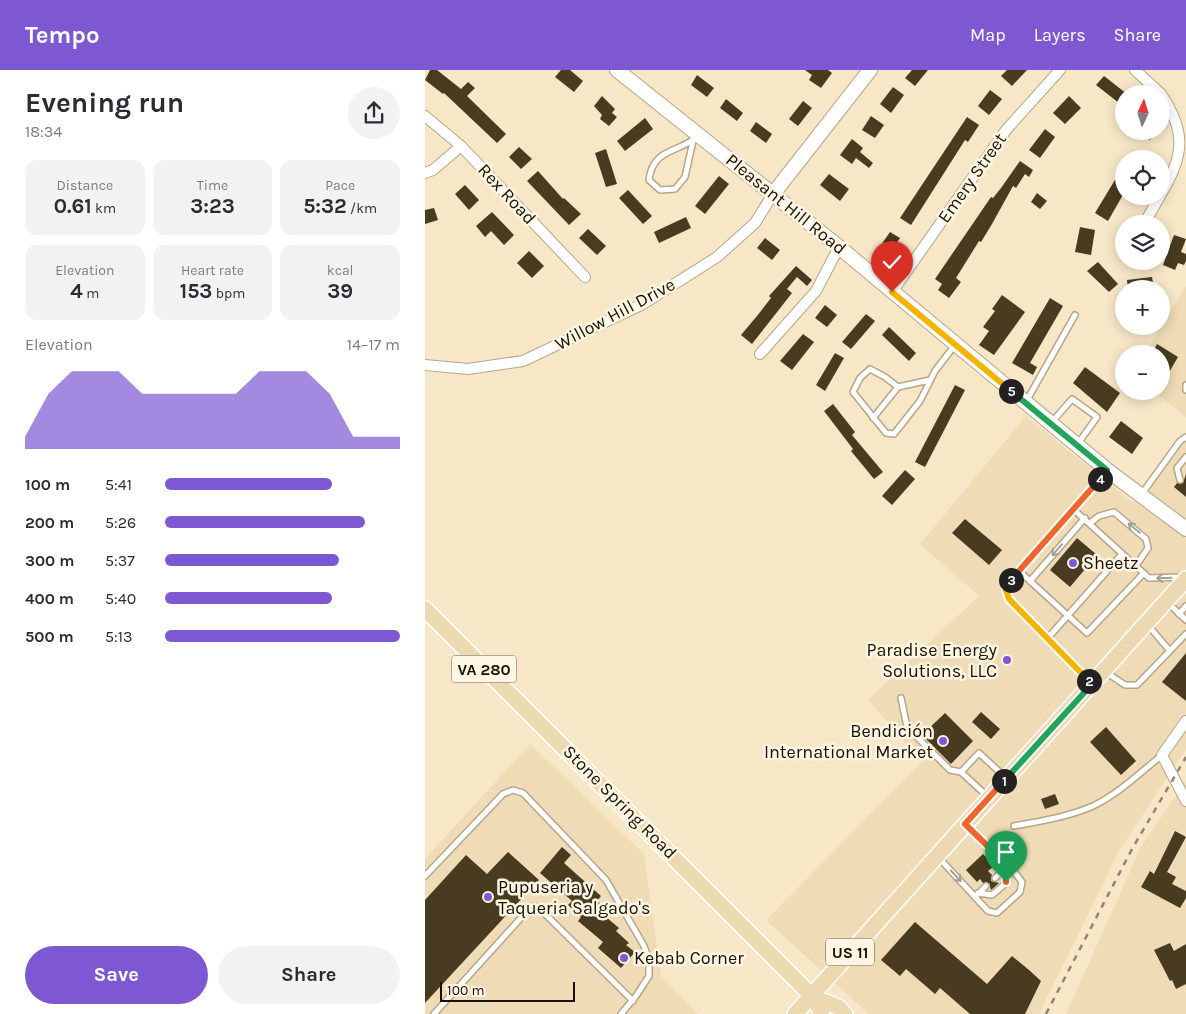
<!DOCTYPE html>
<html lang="en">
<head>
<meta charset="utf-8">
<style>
  :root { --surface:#fff; --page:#f2f2f3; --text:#2b2b33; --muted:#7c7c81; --accent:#7d58d2 }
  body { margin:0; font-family:Karla,sans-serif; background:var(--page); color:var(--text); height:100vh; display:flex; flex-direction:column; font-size:19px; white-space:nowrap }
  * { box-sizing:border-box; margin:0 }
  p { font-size:16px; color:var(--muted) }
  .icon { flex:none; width:28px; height:28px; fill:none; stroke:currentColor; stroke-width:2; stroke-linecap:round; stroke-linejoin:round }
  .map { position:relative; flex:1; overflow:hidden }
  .panel { display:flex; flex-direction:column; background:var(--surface); width:425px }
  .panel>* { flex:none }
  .needle { width:32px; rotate:4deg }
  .buttons { position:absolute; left:690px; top:15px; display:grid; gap:10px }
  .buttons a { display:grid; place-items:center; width:55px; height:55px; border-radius:50%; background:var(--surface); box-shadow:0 2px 12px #0003; font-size:25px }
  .scale { position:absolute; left:15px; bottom:12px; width:135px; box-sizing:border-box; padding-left:5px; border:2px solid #161006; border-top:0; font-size:14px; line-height:18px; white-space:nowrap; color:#161006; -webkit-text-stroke:4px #fff5e2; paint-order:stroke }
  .pin { position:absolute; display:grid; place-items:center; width:42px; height:42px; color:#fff; margin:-51px -21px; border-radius:50% 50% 50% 0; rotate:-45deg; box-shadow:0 0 5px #0007 }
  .pin .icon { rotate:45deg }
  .km { position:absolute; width:25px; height:25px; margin:-12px; border-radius:50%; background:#222; color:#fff; font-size:14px; line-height:25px; text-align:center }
  .round { display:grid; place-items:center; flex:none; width:52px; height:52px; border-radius:26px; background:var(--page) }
  .summary { display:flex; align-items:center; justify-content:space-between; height:85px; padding:0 25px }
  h1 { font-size:28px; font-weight:700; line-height:38px }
  .figures { display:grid; grid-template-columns:repeat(3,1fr); gap:8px; height:85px; padding:5px 25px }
  .figures div { display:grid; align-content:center; border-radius:12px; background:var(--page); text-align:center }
  .figures b { font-size:21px; font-weight:700 }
  .figures small { font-size:14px; font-weight:400 }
  .figures p { font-size:14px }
  .chart { height:140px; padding:10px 25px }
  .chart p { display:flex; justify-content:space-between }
  .chart svg { width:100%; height:90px; margin-top:5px; fill:var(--accent); opacity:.7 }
  .cta { display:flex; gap:10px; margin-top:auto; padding:10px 25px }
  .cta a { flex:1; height:58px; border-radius:30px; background:var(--accent); color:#fff; font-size:20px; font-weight:700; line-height:58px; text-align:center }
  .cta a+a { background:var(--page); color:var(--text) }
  ul { padding:0 25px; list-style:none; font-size:16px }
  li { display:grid; grid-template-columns:80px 60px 1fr; align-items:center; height:38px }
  li i { height:12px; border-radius:6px; background:var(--accent) }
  header { display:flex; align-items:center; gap:30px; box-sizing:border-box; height:70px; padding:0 25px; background:var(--accent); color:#fff }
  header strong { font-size:24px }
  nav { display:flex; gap:28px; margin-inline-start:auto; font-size:18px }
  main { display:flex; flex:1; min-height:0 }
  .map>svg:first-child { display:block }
</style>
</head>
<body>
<header>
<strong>Tempo</strong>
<nav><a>Map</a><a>Layers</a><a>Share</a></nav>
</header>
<main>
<section class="panel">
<div class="summary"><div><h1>Evening run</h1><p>18:34</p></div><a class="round"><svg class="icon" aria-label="share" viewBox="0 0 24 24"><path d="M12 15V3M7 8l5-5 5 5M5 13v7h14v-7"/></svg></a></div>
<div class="figures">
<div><p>Distance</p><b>0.61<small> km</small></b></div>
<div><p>Time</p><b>3:23</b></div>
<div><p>Pace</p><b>5:32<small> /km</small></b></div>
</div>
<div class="figures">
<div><p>Elevation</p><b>4<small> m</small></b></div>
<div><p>Heart rate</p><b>153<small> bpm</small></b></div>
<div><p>kcal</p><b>39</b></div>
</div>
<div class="chart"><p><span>Elevation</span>14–17 m</p>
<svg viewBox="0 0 160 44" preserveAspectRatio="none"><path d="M0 44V38L10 17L20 6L30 6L40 6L50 17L60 17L70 17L80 17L90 17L100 6L110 6L120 6L130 17L140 38L150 38L160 38V44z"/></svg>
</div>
<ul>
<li><b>100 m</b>5:41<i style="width:71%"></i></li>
<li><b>200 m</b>5:26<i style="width:85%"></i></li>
<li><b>300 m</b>5:37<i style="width:74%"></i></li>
<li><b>400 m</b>5:40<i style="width:71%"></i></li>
<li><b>500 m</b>5:13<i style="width:100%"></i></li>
</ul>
<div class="cta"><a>Save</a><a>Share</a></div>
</section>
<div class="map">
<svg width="761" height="944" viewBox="0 0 761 944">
  <rect width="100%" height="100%" fill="#f7e7c7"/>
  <g fill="#efdbb5">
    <polygon points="761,216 761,347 728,321 736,321 736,284 720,284"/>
    <polygon points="601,346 708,433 761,365 761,679 694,781 614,944 444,944 341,850 497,692 443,630 554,526 495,474"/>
    <polygon points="105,674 219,784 236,906 273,944 0,944 0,789"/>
    <polygon points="761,711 761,944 641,944 717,775"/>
  </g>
  <g fill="#483b20">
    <polygon points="5,0 12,0 36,19 43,12 50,18 42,26 81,64 72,73 19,23 18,24 0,10"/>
    <polygon points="136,0 145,0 158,11 149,22 130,7"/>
    <polygon points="380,0 403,0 407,3 396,18 384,10 387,5"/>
    <polygon points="487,0 503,0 490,16 480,8"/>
    <polygon points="582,0 602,0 587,16 576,6"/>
    <polygon points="272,5 289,18 282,27 266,15"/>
    <polygon points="679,6 702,24 699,24 694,33 671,15"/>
    <polygon points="468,17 479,25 466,43 455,34"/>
    <polygon points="565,20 577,29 564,45 553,36"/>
    <polygon points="177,26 190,39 187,43 192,47 184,56 175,49 177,45 169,36"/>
    <polygon points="644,26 656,38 640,54 628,43"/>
    <polygon points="301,29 318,43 312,51 295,38"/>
    <polygon points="378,31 387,38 373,56 364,49"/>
    <polygon points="446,46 459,55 450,68 437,60"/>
    <polygon points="542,47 554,55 543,72 540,70 486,155 475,148"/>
    <polygon points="220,48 228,59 200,81 192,71"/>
    <polygon points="331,52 347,64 341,73 325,61"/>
    <polygon points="620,59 630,67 615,88 604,80"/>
    <polygon points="718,61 738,61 724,70"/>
    <polygon points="427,69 438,78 435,82 448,93 444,98 431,88 427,94 415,85"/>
    <polygon points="94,77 107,89 96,99 84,87"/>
    <polygon points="181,79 192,114 181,117 170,83"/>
    <polygon points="595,91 608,100 604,107 600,104 591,118 588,116 567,154 556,172 554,171 531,208 536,212 524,228 513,220 517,214 510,209 566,127 568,128 576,118"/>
    <polygon points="699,95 699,123 683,151 670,143"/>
    <polygon points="113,101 138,129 139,128 156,144 144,155 102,111"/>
    <polygon points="404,104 424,119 415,131 395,115"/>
    <polygon points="294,106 304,114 280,144 270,136"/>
    <polygon points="40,115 54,130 44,140 30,124"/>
    <polygon points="203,120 227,146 218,154 194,128"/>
    <polygon points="612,123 622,131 615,139 606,132"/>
    <polygon points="9,138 13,150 0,154 0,140"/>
    <polygon points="67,142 89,165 79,175 66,161 60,167 51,156"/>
    <polygon points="261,147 266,158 234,173 229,162"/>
    <polygon points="655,157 670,160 666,185 650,182"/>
    <polygon points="163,159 181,176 172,185 154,168"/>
    <polygon points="465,162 475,168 461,188 452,181"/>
    <polygon points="749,165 761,169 756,182 761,184 761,191 759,195 753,193 750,200 738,195"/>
    <polygon points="340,168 355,180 347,190 332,178"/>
    <polygon points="104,181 119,196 107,208 92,193"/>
    <polygon points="673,192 693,214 684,222 662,201"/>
    <polygon points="371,196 387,210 382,216 372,207 362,219 367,223 327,274 316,265 332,246 346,228 344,226"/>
    <polygon points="727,207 729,219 703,219 702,210"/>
    <polygon points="577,225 600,242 569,285 554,275 564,261 558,257 570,241 567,239"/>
    <polygon points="625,228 638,236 605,293 612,297 608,305 587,293"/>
    <polygon points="400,235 412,245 402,257 390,248"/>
    <polygon points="441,244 450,251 426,279 417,272"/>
    <polygon points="464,257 491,283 484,291 457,265"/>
    <polygon points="378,264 389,272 367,300 355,291"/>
    <polygon points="732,274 753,287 736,316 736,284 727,284"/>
    <polygon points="410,283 419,288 400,321 391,315"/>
    <polygon points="660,297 695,323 682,342 648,313"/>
    <polygon points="530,315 540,320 500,397 490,392"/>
    <polygon points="408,334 430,362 427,365 458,402 449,409 426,381 428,379 399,341"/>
    <polygon points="696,351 718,368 707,384 684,367"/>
    <polygon points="480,400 490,409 467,435 457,426"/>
    <polygon points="761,404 761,427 749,417 752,413 758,413"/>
    <polygon points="540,449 577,480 564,495 527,463"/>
    <polygon points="652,468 672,485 645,517 625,500"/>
    <polygon points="761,583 761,631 737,612"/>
    <polygon points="556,642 575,659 566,669 547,652"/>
    <polygon points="520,643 548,671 526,694 497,665"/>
    <polygon points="681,657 711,691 696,705 665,672"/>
    <polygon points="630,724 634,734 620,739 616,729"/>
    <polygon points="750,761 761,767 742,802 751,807 747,814 761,821 761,828 755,838 716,817 725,801 729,804"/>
    <polygon points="137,777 146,785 139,793 176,826 172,831 186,842 181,847 194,858 191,861 204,873 201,875 210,882 196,898 173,878 178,872 153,851 156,847 143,835 147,831 115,803"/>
    <polygon points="83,782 114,810 0,933 0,830 41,785 62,804"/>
    <polygon points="558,784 569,796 563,801 567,805 566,811 574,813 566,820 564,813 558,813 555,809 552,812 541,800"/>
    <polygon points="490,852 562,914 587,886 604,900 616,911 600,944 545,944 515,918 510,924 481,899 475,906 456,890"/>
    <polygon points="745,873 749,881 761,874 761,914 751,919 747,910 745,911 729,880"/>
  </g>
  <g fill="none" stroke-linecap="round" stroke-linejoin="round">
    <defs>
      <g id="lane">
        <path d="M 268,71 L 260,107 L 250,119 L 235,120 L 224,110 C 228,77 254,84 274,65"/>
        <polyline points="505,310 473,317 460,307 445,299 435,308 428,322 461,363 469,364 495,331 510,301 530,275"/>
        <polyline points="761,315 761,320"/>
        <polyline points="602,330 650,245"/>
        <polyline points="448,348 473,317"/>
        <polyline points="627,352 647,329 672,347 652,375"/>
        <polyline points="755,410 752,398 761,387"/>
        <polyline points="716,425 755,371 761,367"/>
        <polyline points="648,439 724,508 758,507"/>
        <polyline points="665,453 674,446 689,442 721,469 723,478 710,497"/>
        <polyline points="594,501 662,563 718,504"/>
        <polyline points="605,511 660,448"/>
        <polyline points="742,532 761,550"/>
        <polyline points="754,544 761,536"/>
        <polyline points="722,554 745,581"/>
        <polyline points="622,569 697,484"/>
        <polyline points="679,601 700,615 712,615 761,564"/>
        <polyline points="665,612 584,529 581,522 583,513 681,401"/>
        <polyline points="476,628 482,657 525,700 536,702"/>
        <polyline points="562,726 536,702 554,683 581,708"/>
        <path d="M 589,756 C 615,751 643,747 668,736 C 693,724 715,703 737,685"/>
        <polyline points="514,788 563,841 572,843 595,822 597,812 591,804 543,756"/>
        <polyline points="0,806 78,724 88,720 98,723 181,810 219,876 224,890 224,906 211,926 196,944"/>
        <polyline points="570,808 581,798"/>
        <polyline points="553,823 567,825 581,813 580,798"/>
        <polyline points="552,825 561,816"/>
        <polyline points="9,944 104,839 109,836 117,841 208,931"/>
      </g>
      <g id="street">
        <polyline points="710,0 736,24"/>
        <path d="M 736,24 C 761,61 760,85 736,124"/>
        <polyline points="0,46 36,76 160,207"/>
        <polyline points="0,103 8,100 36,76"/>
        <polyline points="719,154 735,126"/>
        <polyline points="467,222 581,60 635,0"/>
        <polyline points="335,284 391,221 414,177"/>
        <polyline points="0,295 43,299 98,291 218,234 292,187 330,153 348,124"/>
        <polyline points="761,651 737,685 761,731"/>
      </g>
      <g id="secondary">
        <polyline points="192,0 414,177 682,400 761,459"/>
        <polyline points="348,124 445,0"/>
      </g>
      <g id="primary">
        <polyline points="0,539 388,927 397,944"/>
        <polyline points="388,927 413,937 420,944"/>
        <polyline points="370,944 761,509"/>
      </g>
    </defs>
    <use href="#lane" stroke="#b6a688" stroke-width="8"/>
    <use href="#street" stroke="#b6a688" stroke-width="12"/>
    <use href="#secondary" stroke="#b6a688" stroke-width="16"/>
    <use href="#primary" stroke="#fff" stroke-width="18"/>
    <use href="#lane" stroke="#fff" stroke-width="5"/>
    <use href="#street" stroke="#fff" stroke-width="10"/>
    <use href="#secondary" stroke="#fff" stroke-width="14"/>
    <use href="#primary" stroke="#ecd9b2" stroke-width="15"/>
    <polyline stroke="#90856f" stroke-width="2.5" stroke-dasharray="6 6" stroke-linecap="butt" points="621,944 707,779 761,687"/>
  </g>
  <defs><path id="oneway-shaft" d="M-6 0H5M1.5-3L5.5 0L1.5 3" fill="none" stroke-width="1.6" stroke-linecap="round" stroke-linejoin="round" transform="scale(1.25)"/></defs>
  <g stroke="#a29f9b">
    <use href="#oneway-shaft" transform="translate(709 458) rotate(-140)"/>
    <use href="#oneway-shaft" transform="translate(632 480) rotate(131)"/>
    <use href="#oneway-shaft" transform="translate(739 508) rotate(178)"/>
    <use href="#oneway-shaft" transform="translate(531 806) rotate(47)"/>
  </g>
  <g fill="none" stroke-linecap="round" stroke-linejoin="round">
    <defs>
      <polyline id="split-1" points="579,711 540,754 583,796 580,798 581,812"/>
      <polyline id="split-2" points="579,711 667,614 664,611"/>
      <polyline id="split-3" points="586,510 581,520 584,529 664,611"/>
      <polyline id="split-4" points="586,510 675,409"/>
      <polyline id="split-5" points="586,321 682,400 675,409"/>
      <polyline id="split-6" points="467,222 586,321"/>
    </defs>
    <use href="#split-1" stroke="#fff" stroke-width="10"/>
    <use href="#split-2" stroke="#fff" stroke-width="10"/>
    <use href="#split-3" stroke="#fff" stroke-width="10"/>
    <use href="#split-4" stroke="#fff" stroke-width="10"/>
    <use href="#split-5" stroke="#fff" stroke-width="10"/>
    <use href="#split-6" stroke="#fff" stroke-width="10"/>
    <use href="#split-1" stroke="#f0652b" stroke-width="6"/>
    <use href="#split-2" stroke="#22a559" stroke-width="6"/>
    <use href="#split-3" stroke="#f5b400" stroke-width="6"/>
    <use href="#split-4" stroke="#f0652b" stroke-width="6"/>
    <use href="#split-5" stroke="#22a559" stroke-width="6"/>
    <use href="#split-6" stroke="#f5b400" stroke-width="6"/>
  </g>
  <g fill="#7d58d2" stroke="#fff5e2" stroke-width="2">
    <circle cx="648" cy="493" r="5"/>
    <circle cx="582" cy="590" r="5"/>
    <circle cx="518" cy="671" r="5"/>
    <circle cx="63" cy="827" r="5"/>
    <circle cx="199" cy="888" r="5"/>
  </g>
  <g text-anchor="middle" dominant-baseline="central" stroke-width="5" stroke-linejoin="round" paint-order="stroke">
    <g fill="#fff5e2" stroke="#5c5548" stroke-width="1">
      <rect x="26.5" y="585.5" width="65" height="27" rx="4"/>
      <rect x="401" y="868.5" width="48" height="27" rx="4"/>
    </g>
    <g font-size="16" font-weight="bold" fill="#161006">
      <text x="59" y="599">VA 280</text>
      <text x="425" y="882">US 11</text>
    </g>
    <g font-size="18" fill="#161006" stroke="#fff5e2">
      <text transform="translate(547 108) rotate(-55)">Emery Street</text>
      <text transform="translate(82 124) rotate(47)">Rex Road</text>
      <text transform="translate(361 134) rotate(39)">Pleasant Hill Road</text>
      <text transform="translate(190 244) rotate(-28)">Willow Hill Drive</text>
      <text transform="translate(195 732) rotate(45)">Stone Spring Road</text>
    </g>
    <g font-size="18" fill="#161006" stroke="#fff5e2" text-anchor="start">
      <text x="658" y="493">Sheetz</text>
      <text x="572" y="580" text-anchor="end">Paradise Energy<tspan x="572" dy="21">Solutions, LLC</tspan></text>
      <text x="508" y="661" text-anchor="end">Bendición<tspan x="508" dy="21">International Market</tspan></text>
      <text x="73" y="817">Pupuseria y<tspan x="73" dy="21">Taqueria Salgado's</tspan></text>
      <text x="209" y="888">Kebab Corner</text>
    </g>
  </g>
</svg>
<div class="buttons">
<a><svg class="needle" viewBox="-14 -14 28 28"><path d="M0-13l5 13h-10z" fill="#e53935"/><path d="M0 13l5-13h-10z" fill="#7c7c81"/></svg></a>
<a><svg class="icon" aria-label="locate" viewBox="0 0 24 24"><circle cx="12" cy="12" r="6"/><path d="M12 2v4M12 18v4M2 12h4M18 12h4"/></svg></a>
<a><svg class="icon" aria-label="layers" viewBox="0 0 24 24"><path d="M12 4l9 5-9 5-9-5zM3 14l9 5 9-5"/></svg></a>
<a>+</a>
<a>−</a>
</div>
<div class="scale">100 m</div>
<div class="pin" style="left:581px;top:812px;background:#1e9e55"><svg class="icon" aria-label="arrive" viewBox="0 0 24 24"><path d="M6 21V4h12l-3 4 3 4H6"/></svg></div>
<div class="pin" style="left:467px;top:222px;background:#d93025"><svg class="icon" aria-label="check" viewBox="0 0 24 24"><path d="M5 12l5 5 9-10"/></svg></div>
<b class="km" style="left:579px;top:711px">1</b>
<b class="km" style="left:664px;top:611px">2</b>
<b class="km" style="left:586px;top:510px">3</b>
<b class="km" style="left:675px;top:409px">4</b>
<b class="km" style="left:586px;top:321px">5</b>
</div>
</main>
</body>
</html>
